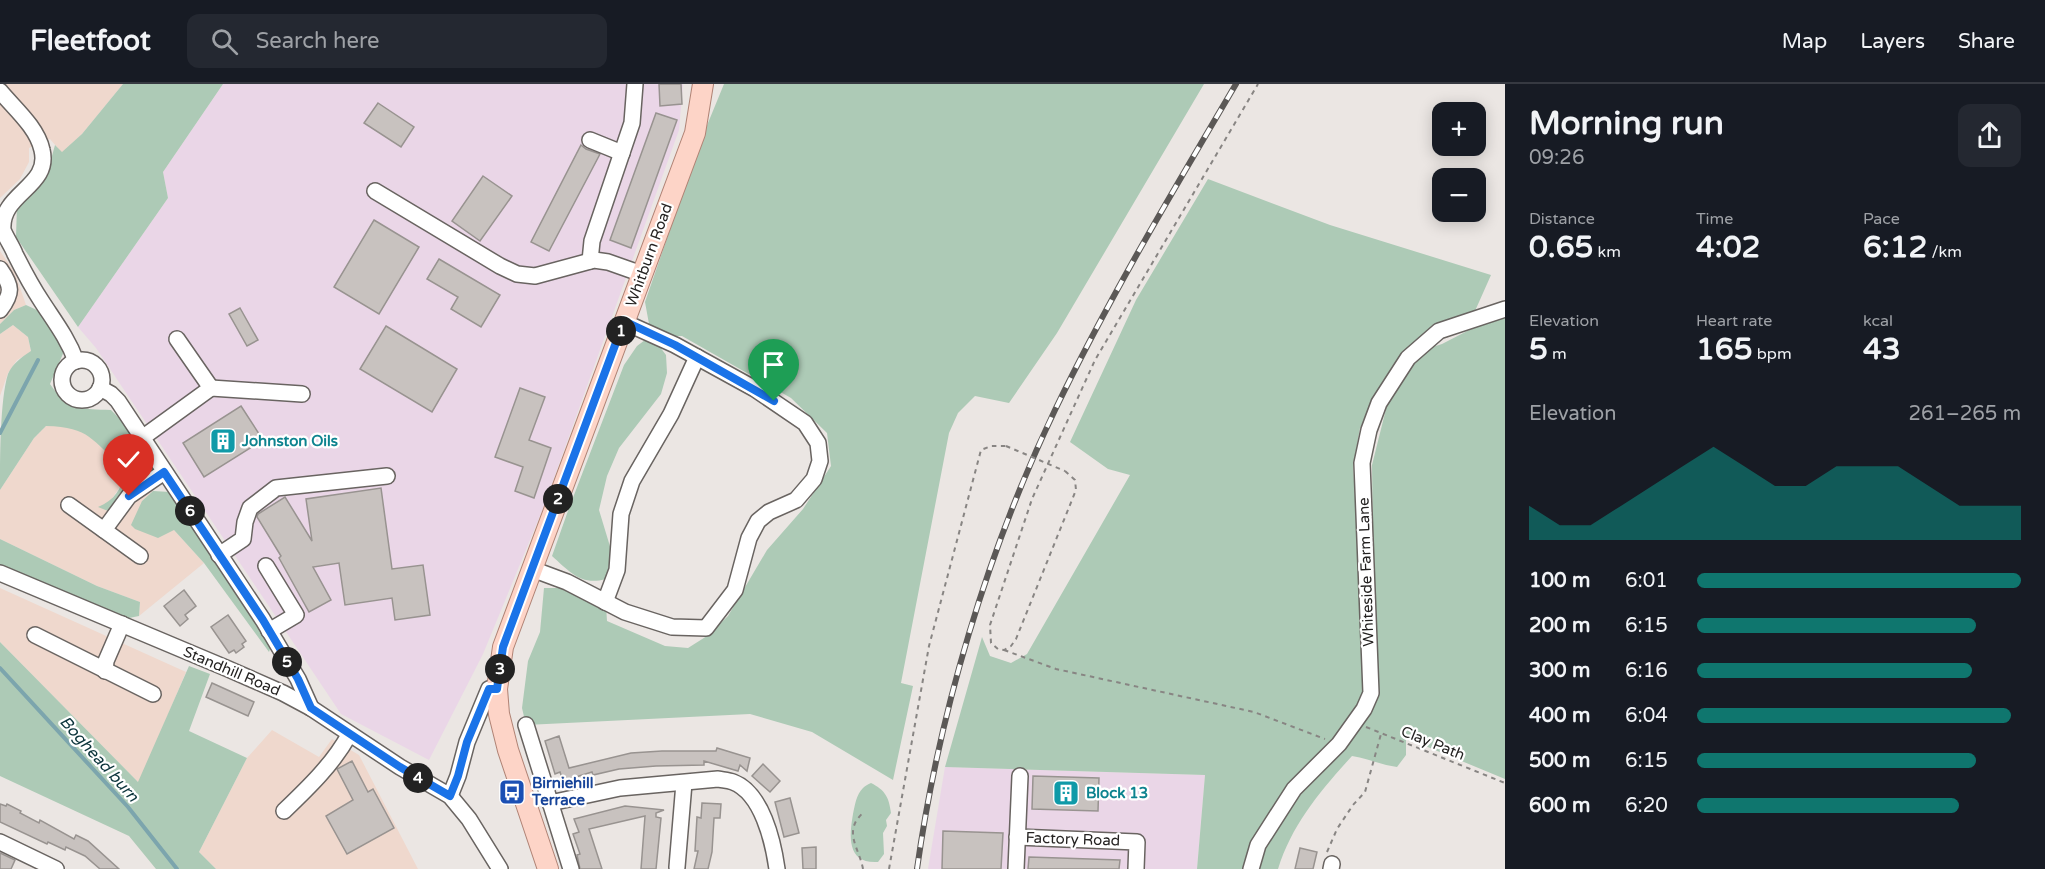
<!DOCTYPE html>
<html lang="en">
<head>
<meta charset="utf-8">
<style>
  :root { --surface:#171b24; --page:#242831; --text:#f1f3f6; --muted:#9ea1a6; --line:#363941; --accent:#0f766e }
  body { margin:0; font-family:"Varela Round",sans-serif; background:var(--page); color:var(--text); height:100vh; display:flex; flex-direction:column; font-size:22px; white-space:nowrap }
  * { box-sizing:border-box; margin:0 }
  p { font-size:20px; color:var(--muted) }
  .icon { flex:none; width:33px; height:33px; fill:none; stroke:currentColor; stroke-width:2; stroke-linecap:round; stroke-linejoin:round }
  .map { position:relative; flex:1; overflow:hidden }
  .details { display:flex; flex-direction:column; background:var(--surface); width:540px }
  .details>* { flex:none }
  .controls { position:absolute; left:1432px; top:18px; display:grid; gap:12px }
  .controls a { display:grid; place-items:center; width:54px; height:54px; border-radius:12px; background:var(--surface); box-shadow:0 3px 15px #0003; font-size:30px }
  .pin { position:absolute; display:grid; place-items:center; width:51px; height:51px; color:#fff; margin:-62px -26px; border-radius:50% 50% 50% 0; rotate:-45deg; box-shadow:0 0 6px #0007 }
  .pin .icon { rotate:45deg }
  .km { position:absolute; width:30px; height:30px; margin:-15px; border-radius:50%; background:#222; color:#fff; font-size:16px; line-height:30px; text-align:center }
  .round { display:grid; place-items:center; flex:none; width:63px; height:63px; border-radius:12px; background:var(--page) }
  .head { display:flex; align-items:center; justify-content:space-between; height:102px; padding:0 24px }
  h1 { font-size:33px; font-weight:700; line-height:45px }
  .figures { display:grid; grid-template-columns:repeat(3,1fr); gap:9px; height:102px; padding:6px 24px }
  .figures div { display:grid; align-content:center }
  .figures b { font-size:30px; font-weight:700 }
  .figures small { font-size:16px; font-weight:400 }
  .figures p { font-size:16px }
  .chart { height:168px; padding:12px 24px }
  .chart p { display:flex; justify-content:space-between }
  .chart svg { width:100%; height:108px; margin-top:6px; fill:var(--accent); opacity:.7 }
  ul { padding:0 24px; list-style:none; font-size:20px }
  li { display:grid; grid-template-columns:96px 72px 1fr; align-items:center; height:45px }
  li i { height:15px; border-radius:8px; background:var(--accent) }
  header { display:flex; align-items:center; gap:36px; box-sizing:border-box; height:84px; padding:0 30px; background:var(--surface); border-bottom:2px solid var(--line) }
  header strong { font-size:28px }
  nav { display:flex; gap:33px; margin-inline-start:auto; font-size:21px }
  .search { width:420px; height:54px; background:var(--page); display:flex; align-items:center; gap:15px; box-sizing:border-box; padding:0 21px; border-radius:12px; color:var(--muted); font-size:22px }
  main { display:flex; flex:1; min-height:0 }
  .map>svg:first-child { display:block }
</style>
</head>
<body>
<header>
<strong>Fleetfoot</strong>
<div class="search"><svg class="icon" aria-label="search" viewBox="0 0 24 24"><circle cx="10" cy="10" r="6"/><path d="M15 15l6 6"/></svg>Search here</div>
<nav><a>Map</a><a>Layers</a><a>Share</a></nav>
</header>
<main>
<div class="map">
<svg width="1505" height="785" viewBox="0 0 1505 785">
  <rect width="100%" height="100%" fill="#ebe6e3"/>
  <g fill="#efd8cd">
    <polygon points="0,0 123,0 82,50 62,69 50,55 29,64 29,78 20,95 0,114"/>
    <polygon points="0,167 15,189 26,221 14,226 0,240"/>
    <polygon points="13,241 28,253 31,268 17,276 8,289 0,312 0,250"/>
    <polygon points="46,342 66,342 87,349 122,382 124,396 110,418 99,423 124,412 144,391 153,407 142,417 174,446 204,479 139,532 140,518 97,502 0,455 0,406 34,354"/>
    <polygon points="0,504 186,588 139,699 0,558"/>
    <polygon points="272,646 319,673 332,655 359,671 418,785 216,785 199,768 247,674"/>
  </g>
  <g fill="#ead6e7">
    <polygon points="223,0 683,0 679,46 544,422 483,570 429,676 341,630 96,264 78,243 168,114 163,88"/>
    <polygon points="945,683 1205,691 1197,785 928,785"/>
  </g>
  <g fill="#adcab6">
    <polygon points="123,0 223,0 163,88 168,114 78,243 16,153 17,121 47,90 55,61 62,68 82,50"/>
    <polygon points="724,0 1204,0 1057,249 1009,319 975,312 958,329 949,349 901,599 913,602 893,696 812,648 750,630 526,641 522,624 528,577 540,548 544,504 559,504 606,522 607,537 665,562 688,564 707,552 728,532 767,466 803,425 831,382 827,349 791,314 682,252 666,252 649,240 645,218 701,56"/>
    <path d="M 1208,95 L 1330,141 L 1491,191 L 1475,227 L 1406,267 L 1379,304 L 1360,344 L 1353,382 L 1364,555 L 1375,614 L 1372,381 L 1387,321 L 1423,266 L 1442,260 L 1473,244 L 1505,232 L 1505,695 L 1406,654 L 1406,671 L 1397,683 C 1381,681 1367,674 1352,672 C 1321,706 1292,740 1278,785 L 1197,785 L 1205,691 L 945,683 L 982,553 L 990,572 L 1011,579 L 1027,570 L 1130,391 L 1108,385 L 1070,358 L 1136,216 Z"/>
    <path d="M 26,221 L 39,227 L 65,265 L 50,300 C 67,326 82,325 111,326 L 123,338 L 145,374 L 144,391 L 108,427 L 98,423 C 117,415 125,401 122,382 C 91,357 91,343 46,342 L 34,354 L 0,406 C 0,375 0,315 8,290 C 13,279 22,273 31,267 L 28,253 L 13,241 L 0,250 L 0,240 L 14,226 Z"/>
    <path d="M 645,256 L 657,259 L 666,271 L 667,289 L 661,310 L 619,364 L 607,392 L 599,426 L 612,469 L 606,495 C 581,502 570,488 552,472 L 569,424 L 624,281 L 637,262 Z"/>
    <polygon points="153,407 170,408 272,559 269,568 204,479 174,446 158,454 135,445 131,441 142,417"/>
    <polygon points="0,455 97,502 140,518 139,532 129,534 116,530 0,482"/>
    <polygon points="0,558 138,698 189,582 210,590 189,647 247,674 199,768 216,785 156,785 129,752 0,692"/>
    <path d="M 871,699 C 885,706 889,713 891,729 L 886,736 L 887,742 L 883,749 L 884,770 L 878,778 C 847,780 849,753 853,730 C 855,721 856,711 863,704 C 865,702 868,700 871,699 Z"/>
  </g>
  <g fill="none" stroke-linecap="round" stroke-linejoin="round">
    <g stroke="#7ca5ad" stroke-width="4">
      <polyline points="0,349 38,276"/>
      <polyline points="0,584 128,723 177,785"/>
    </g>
  </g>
  <g fill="#c8c2bf" stroke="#989390" stroke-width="1.5">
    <polygon points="659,0 681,0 682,20 660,22"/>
    <polygon points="378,19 414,43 401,63 364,39"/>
    <polygon points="656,29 677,36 631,164 610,156"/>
    <polygon points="581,61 586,65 600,70 549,167 531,158"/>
    <polygon points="483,92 512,112 480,157 452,137"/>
    <polygon points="374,136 419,163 379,230 334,203"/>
    <polygon points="439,175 500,211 481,243 451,225 458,213 427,195"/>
    <polygon points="240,224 258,256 247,262 229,230"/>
    <polygon points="386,242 457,285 432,328 360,285"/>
    <polygon points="520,304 545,313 529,356 551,364 534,414 515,407 523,383 495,373"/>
    <polygon points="241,322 263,356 204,393 183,359"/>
    <polygon points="381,404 392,485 423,481 430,531 395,536 392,514 345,521 339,479 313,483 331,516 309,528 279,474 281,472 257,433 258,430 285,413 312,457 306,415"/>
    <polygon points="184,506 196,522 185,531 188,535 180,542 164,522"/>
    <polygon points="228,531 246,557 242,560 244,563 236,569 234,566 229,569 211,543"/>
    <polygon points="212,599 254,618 248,632 206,613"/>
    <polygon points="559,652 569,684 631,669 662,667 716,667 717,664 750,674 747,687 740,681 738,687 704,677 704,681 656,682 619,685 593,691 592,688 563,697 560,688 555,690 545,657"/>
    <polygon points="352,677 368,708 373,705 394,744 347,770 326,732 353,716 337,685"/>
    <polygon points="763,680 780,697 770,708 752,692"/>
    <polygon points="1033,692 1099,694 1098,727 1032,725"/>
    <polygon points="790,714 799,749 784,753 775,718"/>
    <polygon points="702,719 721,720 720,734 714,734 712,768 708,785 694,785 698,767 695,767 697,733 701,734"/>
    <polygon points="0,720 6,722 7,720 21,727 20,729 39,739 40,736 74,755 76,751 88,757 119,785 100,785 85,772 66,763 65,766 48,758 47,760 0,738"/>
    <polygon points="625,722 664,726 656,729 656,733 661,734 656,785 641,785 645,732 589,745 602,785 580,785 577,771 580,770 573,750 579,748 574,735"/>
    <polygon points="943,747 1003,749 1001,785 942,785"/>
    <polygon points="816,763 816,785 803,785 802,764"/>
    <polygon points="1300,764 1317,768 1313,785 1295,785"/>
    <polygon points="0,769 15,776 11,785 0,785"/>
    <polygon points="1029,773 1120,776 1119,785 1028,785"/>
  </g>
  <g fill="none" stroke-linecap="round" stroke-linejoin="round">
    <defs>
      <g id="minor">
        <path d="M 0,7 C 14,24 37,43 42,66 C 51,103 0,109 3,146 C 6,154 12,162 15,170 C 23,186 32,203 42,218 C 55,238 68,255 76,277"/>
        <polyline points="590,56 622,69"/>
        <polyline points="375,107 500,182 517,190 535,192 594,176 608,178 642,190"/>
        <polyline points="590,177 592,157 632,39 635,0"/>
        <path d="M 0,185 C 12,202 13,209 0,226"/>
        <circle cx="82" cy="296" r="20"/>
        <polyline points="100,304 111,310 118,317 263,536 298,595 311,624"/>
        <polyline points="211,304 302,310"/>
        <polyline points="142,354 211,304 177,255"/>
        <polyline points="69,421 140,472"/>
        <polyline points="104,446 129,412 164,388"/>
        <polyline points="219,471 243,455 245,438 250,424 276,404 387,392"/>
        <polyline points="266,482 296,531 269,547"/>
        <polyline points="532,485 567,498 625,528 672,543 706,544 735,506 749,454 758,437 769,428 796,416 814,395 820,377 818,359 805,339 755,305 675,261 624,238"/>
        <polyline points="0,489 226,584 283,609 311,624 400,683 450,712 469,735 500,785"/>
        <polyline points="605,518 617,486 621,430 632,397 671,330 697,273"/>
        <polyline points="35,551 153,610"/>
        <polyline points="105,587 106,577 122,540"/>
        <polyline points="526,641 571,785"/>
        <polyline points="450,712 458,692 467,658 489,605 497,605"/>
        <path d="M 550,719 L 620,704 L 718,695 C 722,696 728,696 733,698 C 762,709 773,757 777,785"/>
        <path d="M 284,727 C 308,704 333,680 349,651"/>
        <polyline points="1017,753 1137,758 1136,785"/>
        <polyline points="0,758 56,785"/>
        <polyline points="677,783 684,699"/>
        <polyline points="1016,785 1020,692"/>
        <polyline points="1251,785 1258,761 1294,705 1339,660 1364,625 1371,609 1362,379 1369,346 1379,319 1408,274 1439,247 1505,225"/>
        <polyline points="1331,785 1332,780"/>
      </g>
      <polyline id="major" points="548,785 508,666 499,630 497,605 503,563 695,49 703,0"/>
    </defs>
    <use href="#minor" stroke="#696461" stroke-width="18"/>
    <use href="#major" stroke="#b08375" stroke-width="22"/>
    <g stroke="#888583" stroke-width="2" stroke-dasharray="4.5 4.5" stroke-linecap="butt">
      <polyline points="1065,387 1075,396 1076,406 1016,555 1011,562 1004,566 998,565 991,559 990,541 1032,415 1095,276 1258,0"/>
      <polyline points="1004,566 1056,585 1254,628 1325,655"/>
      <polyline points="1366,643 1505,699"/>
      <polyline points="1327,768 1337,745 1353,721 1365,708 1381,650"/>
      <path d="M 863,785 C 859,763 842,747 864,728"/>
      <polyline points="889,785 929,562 981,366 991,362 1006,362"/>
    </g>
    <use href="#minor" stroke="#fff" stroke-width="15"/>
    <use href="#major" stroke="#fdd4c7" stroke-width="20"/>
    <defs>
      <path id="rail" d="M 917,785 C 939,629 987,468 1055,326 C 1109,214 1173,107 1236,0"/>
    </defs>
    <use href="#rail" stroke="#5b5856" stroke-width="6"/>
    <use href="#rail" stroke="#fff" stroke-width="4" stroke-dasharray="11" stroke-linecap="butt"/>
    <polyline stroke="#888583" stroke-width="2" stroke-dasharray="4.5 4.5" stroke-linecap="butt" points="1006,362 1065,387"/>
  </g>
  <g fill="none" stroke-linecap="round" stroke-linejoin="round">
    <defs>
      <polyline id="route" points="129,412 164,388 263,536 298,595 311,624 400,683 450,712 458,692 467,658 489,605 497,605 503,563 624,237 675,261 774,317"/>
    </defs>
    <use href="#route" stroke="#fff" stroke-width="12"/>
    <use href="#route" stroke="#1a73e8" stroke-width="8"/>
  </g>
  <defs>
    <symbol id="building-square" viewBox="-11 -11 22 22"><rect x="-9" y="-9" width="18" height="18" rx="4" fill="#0f9aa8" stroke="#fff"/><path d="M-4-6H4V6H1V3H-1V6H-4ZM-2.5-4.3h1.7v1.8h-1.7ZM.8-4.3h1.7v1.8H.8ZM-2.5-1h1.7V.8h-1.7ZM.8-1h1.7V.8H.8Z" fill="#fff"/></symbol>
    <symbol id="bus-square" viewBox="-11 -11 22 22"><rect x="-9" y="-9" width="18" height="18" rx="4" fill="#1a4fb4" stroke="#fff"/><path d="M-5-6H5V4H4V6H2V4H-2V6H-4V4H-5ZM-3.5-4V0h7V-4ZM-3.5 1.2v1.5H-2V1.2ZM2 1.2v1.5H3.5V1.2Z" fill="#fff"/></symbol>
  </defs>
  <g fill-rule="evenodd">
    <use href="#building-square" x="208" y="342" width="30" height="30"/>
    <use href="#bus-square" x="497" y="693" width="30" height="30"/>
    <use href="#building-square" x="1051" y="694" width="30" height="30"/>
  </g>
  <g text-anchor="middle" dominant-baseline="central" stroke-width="4.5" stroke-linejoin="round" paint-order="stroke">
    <g font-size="15" fill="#242221" stroke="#fff">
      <text transform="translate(649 171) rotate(-70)">Whitburn Road</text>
      <text transform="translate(1366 488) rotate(-92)">Whiteside Farm Lane</text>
      <text transform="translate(232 587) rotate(23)">Standhill Road</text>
      <text transform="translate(1433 659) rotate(22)">Clay Path</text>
      <text transform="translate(1073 755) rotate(2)">Factory Road</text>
    </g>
    <g font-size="15" font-weight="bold" fill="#0d838f" stroke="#fff" text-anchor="start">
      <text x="242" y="357">Johnston Oils</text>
      <text x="1086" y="709">Block 13</text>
    </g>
    <g font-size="15" font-weight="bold" fill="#164399" stroke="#fff" text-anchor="start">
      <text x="532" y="699">Birniehill<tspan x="532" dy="17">Terrace</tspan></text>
    </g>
    <g font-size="16" font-style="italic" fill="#0b343b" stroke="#fff">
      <text transform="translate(99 675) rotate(48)">Boghead burn</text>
    </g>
  </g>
</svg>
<div class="controls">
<a>+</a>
<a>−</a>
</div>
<div class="pin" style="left:774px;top:317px;background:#1e9e55"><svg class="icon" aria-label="arrive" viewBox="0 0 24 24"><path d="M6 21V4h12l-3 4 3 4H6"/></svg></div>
<div class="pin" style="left:129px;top:412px;background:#d93025"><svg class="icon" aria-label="check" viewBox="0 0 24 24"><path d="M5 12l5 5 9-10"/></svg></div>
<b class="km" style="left:621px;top:247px">1</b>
<b class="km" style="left:558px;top:415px">2</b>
<b class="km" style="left:500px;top:585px">3</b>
<b class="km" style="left:418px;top:694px">4</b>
<b class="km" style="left:287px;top:578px">5</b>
<b class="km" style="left:190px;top:427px">6</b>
</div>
<section class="details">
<div class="head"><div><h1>Morning run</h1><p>09:26</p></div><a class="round"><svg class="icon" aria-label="share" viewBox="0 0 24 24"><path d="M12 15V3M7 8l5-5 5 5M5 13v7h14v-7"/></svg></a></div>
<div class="figures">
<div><p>Distance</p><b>0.65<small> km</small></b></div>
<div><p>Time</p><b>4:02</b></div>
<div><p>Pace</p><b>6:12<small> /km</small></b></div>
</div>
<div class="figures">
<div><p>Elevation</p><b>5<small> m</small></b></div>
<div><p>Heart rate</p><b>165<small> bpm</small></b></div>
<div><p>kcal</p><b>43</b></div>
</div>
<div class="chart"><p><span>Elevation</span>261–265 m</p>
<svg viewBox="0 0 160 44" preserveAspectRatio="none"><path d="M0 44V30L10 38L20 38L30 30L40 22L50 14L60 6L70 14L80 22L90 22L100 14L110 14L120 14L130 22L140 30L150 30L160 30V44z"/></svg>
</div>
<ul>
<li><b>100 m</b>6:01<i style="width:100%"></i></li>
<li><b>200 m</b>6:15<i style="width:86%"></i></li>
<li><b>300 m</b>6:16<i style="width:85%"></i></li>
<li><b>400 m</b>6:04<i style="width:97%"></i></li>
<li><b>500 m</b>6:15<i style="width:86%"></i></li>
<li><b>600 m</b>6:20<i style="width:81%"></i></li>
</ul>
</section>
</main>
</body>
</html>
